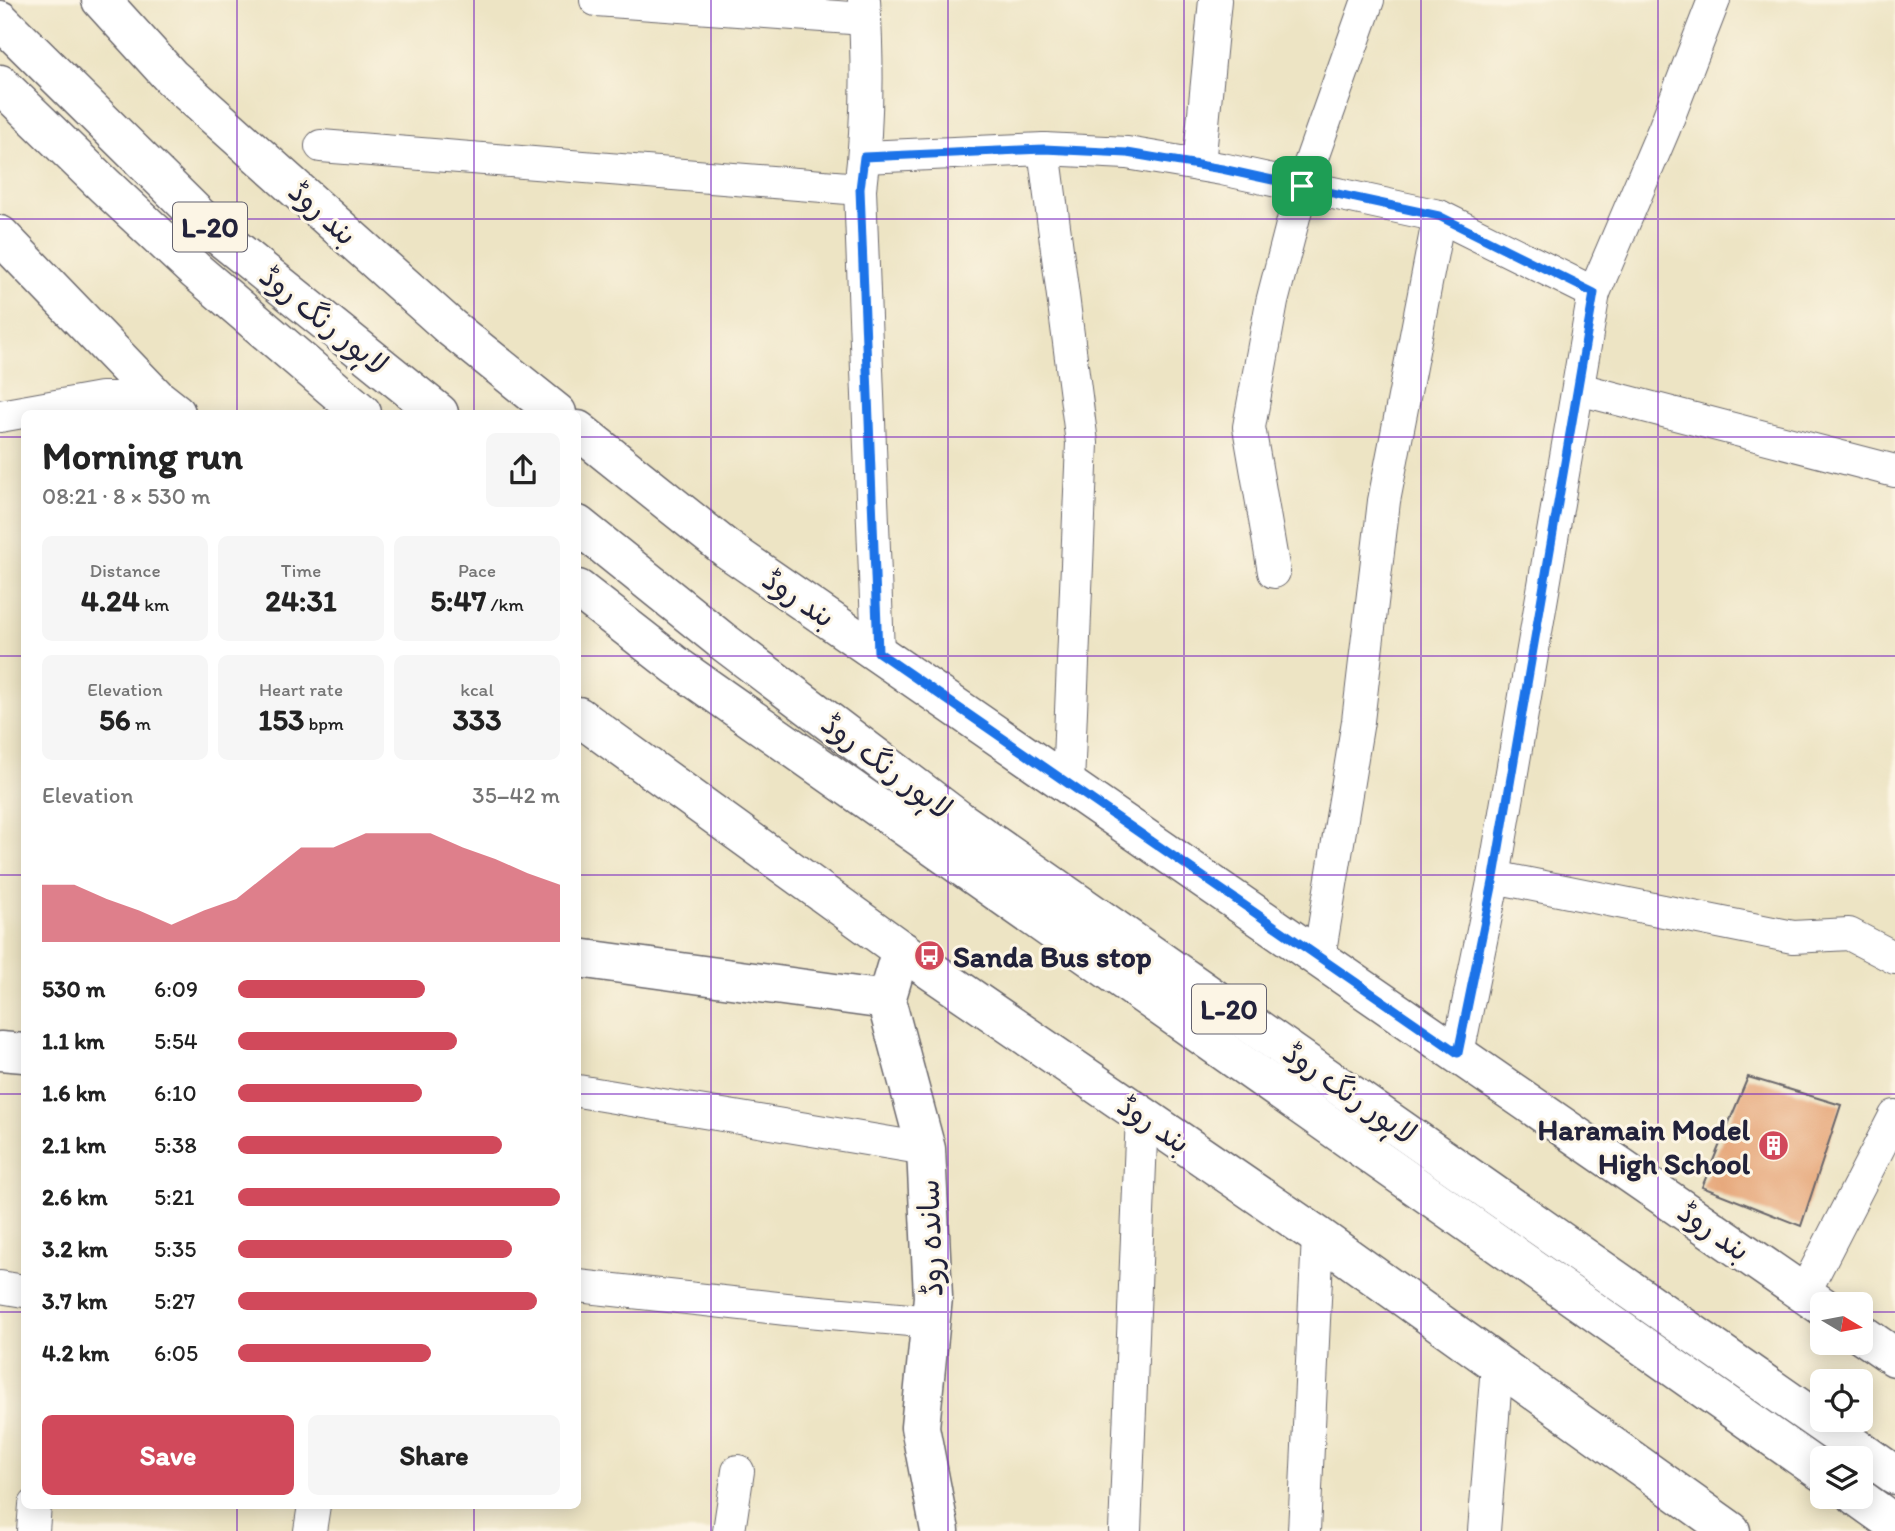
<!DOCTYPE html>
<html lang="en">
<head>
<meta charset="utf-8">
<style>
  :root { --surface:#fff; --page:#f6f6f6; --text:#222; --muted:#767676; --accent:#d1495b }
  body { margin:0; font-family:Itim,"Playpen Sans Arabic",sans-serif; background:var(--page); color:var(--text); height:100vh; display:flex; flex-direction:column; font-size:26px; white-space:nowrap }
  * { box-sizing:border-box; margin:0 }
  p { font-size:23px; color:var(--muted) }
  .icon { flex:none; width:38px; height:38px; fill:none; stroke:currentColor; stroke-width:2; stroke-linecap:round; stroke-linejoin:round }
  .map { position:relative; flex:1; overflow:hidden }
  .drawer { position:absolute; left:21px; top:410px; width:560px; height:1099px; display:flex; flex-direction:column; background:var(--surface); border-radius:10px; box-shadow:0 4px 18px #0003 }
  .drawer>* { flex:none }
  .needle { width:46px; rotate:100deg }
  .buttons { position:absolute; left:1810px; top:1292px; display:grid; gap:14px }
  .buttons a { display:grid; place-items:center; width:63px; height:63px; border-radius:10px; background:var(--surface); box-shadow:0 4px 18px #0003; font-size:35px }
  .pin { position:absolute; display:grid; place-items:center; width:60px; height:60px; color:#fff; margin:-30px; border-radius:14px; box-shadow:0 4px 10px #0006 }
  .round { display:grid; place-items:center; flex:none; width:74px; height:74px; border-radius:10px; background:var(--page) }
  .headline { display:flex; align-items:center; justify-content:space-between; height:119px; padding:0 21px }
  h1 { font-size:38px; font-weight:700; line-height:52px }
  .figures { display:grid; grid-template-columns:repeat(3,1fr); gap:10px; height:119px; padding:7px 21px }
  .figures div { display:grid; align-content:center; border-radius:10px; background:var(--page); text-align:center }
  .figures b { font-size:30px; font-weight:700 }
  .figures small { font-size:19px; font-weight:400 }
  .figures p { font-size:19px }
  .chart { height:196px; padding:14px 21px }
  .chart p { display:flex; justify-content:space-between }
  .chart svg { width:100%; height:126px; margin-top:7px; fill:var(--accent); opacity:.7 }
  .cta { display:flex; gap:14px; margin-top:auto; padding:14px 21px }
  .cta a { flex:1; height:80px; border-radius:10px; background:var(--accent); color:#fff; font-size:28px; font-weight:700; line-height:80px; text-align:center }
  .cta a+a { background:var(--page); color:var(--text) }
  ul { padding:0 21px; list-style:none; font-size:23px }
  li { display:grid; grid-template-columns:112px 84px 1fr; align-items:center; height:52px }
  li i { height:18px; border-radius:9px; background:var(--accent) }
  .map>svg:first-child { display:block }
</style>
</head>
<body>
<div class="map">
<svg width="1895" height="1531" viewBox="0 0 1895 1531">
  <rect width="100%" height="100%" fill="#fcf5e5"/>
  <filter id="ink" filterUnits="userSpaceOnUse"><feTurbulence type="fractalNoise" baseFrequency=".0143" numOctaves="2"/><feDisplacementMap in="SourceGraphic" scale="14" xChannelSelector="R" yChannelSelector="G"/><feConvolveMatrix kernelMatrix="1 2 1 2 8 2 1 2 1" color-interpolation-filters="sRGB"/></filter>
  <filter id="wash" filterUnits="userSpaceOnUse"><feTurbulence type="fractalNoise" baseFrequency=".00686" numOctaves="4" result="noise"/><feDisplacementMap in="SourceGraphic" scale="28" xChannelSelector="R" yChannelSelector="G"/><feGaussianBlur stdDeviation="1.57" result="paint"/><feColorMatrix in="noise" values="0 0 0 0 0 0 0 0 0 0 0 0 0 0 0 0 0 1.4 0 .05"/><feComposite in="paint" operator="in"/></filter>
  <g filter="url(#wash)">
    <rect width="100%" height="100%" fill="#ede4c4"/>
    <g id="blocks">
      <polygon fill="#e49e6d" points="1748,1077 1841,1105 1801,1226 1702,1187"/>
    </g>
  </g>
  <g filter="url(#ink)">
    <use href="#blocks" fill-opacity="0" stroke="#69666b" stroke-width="2"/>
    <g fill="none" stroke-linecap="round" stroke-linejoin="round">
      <defs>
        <g id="street">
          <polyline points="596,0 865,19"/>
          <path d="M 864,0 C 868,63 868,126 860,189 L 878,652"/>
          <polyline points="321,146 860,189"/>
          <polyline points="1044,149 1082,443 1068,784"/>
          <polyline points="864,157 1044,149 1127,153 1222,169 1439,216 1594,293"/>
          <polyline points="1199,165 1215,0"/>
          <polyline points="1579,389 1895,471"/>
          <polyline points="0,416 101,398 157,398"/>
          <polyline points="1274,572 1249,427 1272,302 1302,186 1368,0"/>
          <polyline points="1494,877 1594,293 1664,129 1714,0"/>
          <polyline points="1319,957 1358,721 1384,501 1439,216"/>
          <polyline points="1458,1053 1494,877 1793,937 1849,934 1895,958"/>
          <polyline points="578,1091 926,1149"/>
          <polyline points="578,1286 786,1309 932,1322"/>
          <polyline points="0,1287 24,1291"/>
          <polyline points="1804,1293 1895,1116"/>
          <polyline points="33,1531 35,1505"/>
          <polyline points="310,1531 314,1505"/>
          <polyline points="729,1531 738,1471"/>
          <polyline points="1125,1531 1142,1115"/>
          <polyline points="1304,1531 1318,1236"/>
          <polyline points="1484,1531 1497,1365"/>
        </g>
        <g id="secondary">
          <polyline points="101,0 171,77 450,327 557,413"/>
          <polyline points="0,235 157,398 176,413"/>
          <polyline points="578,430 727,549 1822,1306"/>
          <polyline points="578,716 901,950 1318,1236 1731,1531"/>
          <polyline points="901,950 886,1000 926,1149 933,1297 920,1427 940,1531"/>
          <polyline points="578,958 886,1000"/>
          <polyline points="0,1051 24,1053"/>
          <polyline points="1860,1333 1895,1357"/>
        </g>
        <g id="highway">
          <polyline points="0,20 218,235 439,413"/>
          <polyline points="0,84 105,186 197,272 362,413"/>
          <polyline points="578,525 721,640 959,820 1895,1475"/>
          <polyline points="578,589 678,667 1822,1472"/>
          <polyline points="1856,1496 1895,1524"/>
        </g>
      </defs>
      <use href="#street" stroke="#69666b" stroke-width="34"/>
      <use href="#secondary" stroke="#69666b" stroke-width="41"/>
      <use href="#highway" stroke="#69666b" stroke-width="41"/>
      <use href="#street" stroke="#fff" stroke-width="32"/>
      <use href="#secondary" stroke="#fff" stroke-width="38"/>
      <use href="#highway" stroke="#fff" stroke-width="38"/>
    </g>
  </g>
  <g fill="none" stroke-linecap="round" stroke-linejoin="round" filter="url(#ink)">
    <defs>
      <polygon id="route" points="1044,149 1127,153 1222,169 1439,216 1594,293 1494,877 1458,1053 878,652 860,189 864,157"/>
    </defs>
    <use href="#route" stroke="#fff" stroke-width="14"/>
    <use href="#route" stroke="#1a73e8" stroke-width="9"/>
  </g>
  <path fill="none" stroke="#7b2cbf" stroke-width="2" stroke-opacity="0.55" d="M 237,0 L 237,413M 474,0 L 474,413M 711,0 L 711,1531M 948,0 L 948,1531M 1184,0 L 1184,1531M 1421,0 L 1421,1531M 1658,0 L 1658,1531M 0,219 L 1895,219M 0,437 L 24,437M 578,437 L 1895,437M 0,656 L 24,656M 578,656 L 1895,656M 0,875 L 24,875M 578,875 L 1895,875M 0,1094 L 24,1094M 578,1094 L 1895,1094M 0,1312 L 24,1312M 578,1312 L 1822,1312M 1860,1312 L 1895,1312M 237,1505 L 237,1531M 474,1505 L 474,1531"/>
  <defs>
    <symbol id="bus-disc" viewBox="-11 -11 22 22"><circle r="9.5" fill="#d1495b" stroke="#fcf5e5"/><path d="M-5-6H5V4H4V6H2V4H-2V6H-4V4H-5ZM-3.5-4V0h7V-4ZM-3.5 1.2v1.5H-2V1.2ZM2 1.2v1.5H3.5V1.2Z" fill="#fff"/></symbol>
    <symbol id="building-disc" viewBox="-11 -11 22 22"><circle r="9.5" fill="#d1495b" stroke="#fcf5e5"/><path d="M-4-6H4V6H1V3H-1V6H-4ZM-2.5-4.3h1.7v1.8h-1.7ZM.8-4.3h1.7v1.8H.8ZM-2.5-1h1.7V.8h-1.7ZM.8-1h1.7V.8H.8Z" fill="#fff"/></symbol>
  </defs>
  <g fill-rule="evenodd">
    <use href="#bus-disc" x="912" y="938" width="35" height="35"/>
    <use href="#building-disc" x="1756" y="1128" width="35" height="35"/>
  </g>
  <g text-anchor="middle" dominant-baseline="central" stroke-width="6" stroke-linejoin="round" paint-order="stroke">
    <g fill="#fcf5e5" stroke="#63616e" stroke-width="2">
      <rect x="173" y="202.5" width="74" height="49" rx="5"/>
      <rect x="1192" y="984.5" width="74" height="49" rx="5"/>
    </g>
    <g font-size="28" font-weight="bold" fill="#22223b">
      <text x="210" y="227">L-20</text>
      <text x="1229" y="1009">L-20</text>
    </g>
    <g font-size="30" fill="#22223b" stroke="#fcf5e5">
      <text transform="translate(323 213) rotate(42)">بند روڈ</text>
      <text transform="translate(324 320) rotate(39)">لاہور رنگ روڈ</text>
      <text transform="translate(799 598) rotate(34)">بند روڈ</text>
      <text transform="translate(887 766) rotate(37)">لاہور رنگ روڈ</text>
      <text transform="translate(1350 1093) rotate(35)">لاہور رنگ روڈ</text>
      <text transform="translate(1154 1124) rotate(34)">بند روڈ</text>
      <text transform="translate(1714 1231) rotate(35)">بند روڈ</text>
      <text transform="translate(930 1238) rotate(-92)">ساندہ روڈ</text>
    </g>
    <g font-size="30" font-weight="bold" fill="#22223b" stroke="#fcf5e5" text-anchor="start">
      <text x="953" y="956">Sanda Bus stop</text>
      <text x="1750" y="1129" text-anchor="end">Haramain Model<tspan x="1750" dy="34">High School</tspan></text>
    </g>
  </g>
</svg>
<div class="buttons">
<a><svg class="needle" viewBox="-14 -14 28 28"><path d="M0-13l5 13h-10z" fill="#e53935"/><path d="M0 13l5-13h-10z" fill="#767676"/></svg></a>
<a><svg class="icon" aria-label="locate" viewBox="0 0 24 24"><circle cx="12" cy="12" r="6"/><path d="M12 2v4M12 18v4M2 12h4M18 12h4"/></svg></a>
<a><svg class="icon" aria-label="layers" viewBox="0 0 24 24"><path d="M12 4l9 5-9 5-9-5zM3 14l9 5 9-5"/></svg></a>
</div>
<div class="pin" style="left:1302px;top:186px;background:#1e9e55"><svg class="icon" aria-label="arrive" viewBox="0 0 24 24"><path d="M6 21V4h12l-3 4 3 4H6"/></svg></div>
<section class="drawer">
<div class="headline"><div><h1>Morning run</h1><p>08:21 · 8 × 530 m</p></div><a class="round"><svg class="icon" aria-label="share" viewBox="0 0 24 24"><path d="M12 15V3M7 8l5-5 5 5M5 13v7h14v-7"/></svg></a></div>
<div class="figures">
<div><p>Distance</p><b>4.24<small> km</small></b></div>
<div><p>Time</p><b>24:31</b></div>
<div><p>Pace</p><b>5:47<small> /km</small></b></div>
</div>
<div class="figures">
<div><p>Elevation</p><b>56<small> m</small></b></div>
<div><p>Heart rate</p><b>153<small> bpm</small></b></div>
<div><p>kcal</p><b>333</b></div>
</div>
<div class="chart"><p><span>Elevation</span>35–42 m</p>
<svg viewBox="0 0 160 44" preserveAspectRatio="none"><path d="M0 44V24L10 24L20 29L30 33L40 38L50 33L60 29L70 20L80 11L90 11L100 6L110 6L120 6L130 11L140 15L150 20L160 24V44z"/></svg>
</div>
<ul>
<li><b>530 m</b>6:09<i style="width:58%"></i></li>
<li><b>1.1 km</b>5:54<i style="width:68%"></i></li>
<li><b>1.6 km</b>6:10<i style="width:57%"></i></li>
<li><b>2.1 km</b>5:38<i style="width:82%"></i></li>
<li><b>2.6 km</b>5:21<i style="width:100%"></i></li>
<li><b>3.2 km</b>5:35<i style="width:85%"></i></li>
<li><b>3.7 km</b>5:27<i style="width:93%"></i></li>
<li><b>4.2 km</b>6:05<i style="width:60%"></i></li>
</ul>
<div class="cta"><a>Save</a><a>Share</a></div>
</section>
</div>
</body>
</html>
